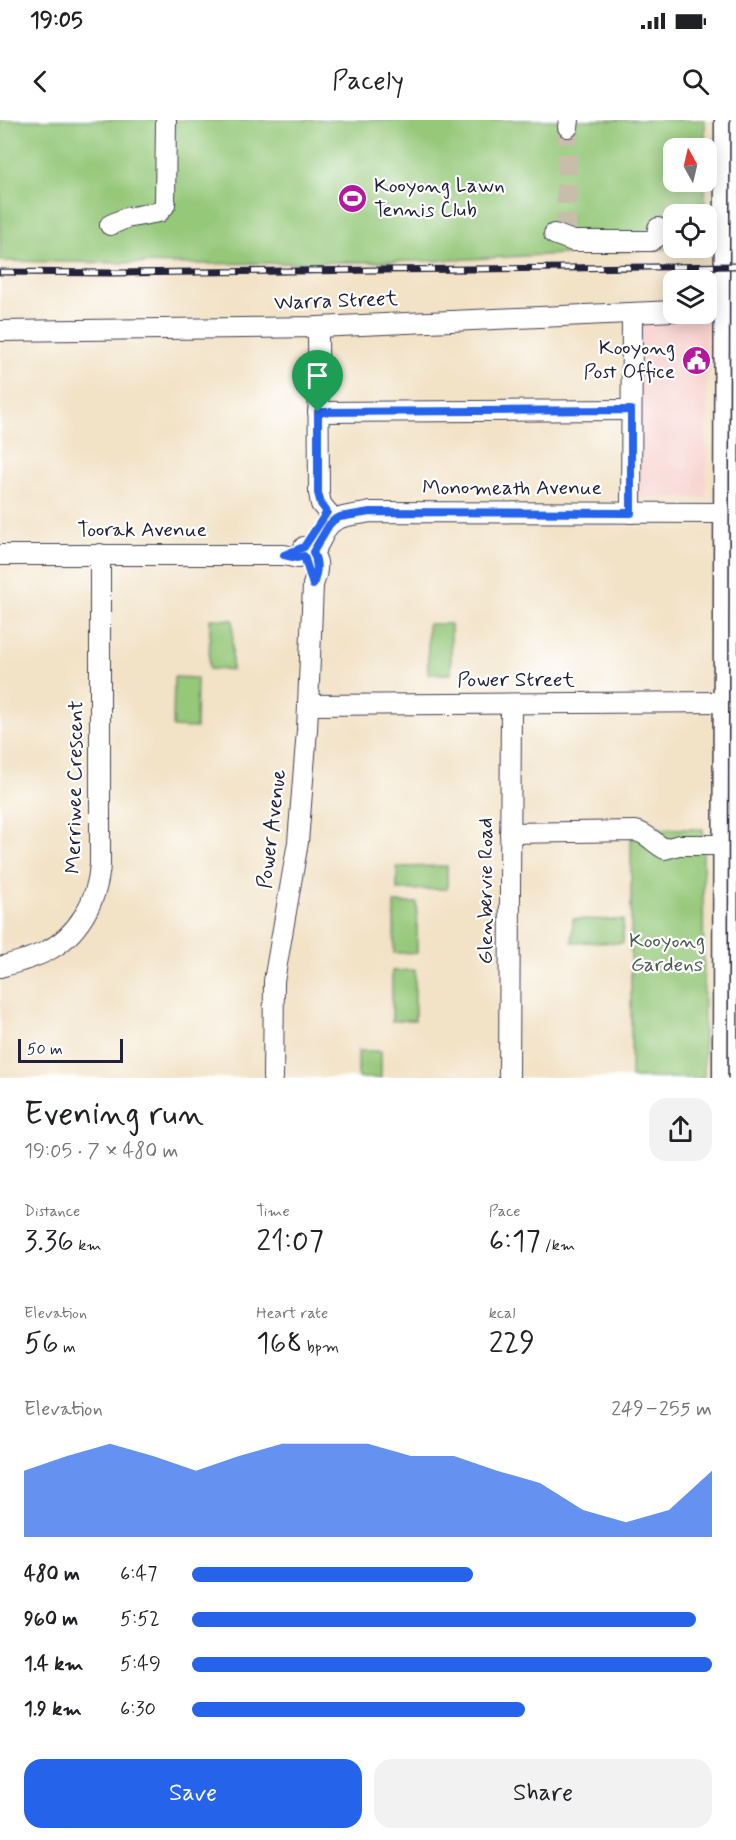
<!DOCTYPE html>
<html lang="en">
<head>
<meta charset="utf-8">
<style>
  :root { --surface:#fff; --page:#f2f2f2; --text:#202124; --muted:#757577; --accent:#2563eb }
  body { margin:0; font-family:Mynerve,sans-serif; background:var(--page); color:var(--text); height:100vh; display:flex; flex-direction:column; font-size:22px; white-space:nowrap }
  * { box-sizing:border-box; margin:0 }
  p { font-size:20px; color:var(--muted) }
  .icon { flex:none; width:33px; height:33px; fill:none; stroke:currentColor; stroke-width:2; stroke-linecap:round; stroke-linejoin:round }
  .map { position:relative; height:958px; overflow:hidden }
  .panel { display:flex; flex-direction:column; background:var(--surface); flex:1 }
  .panel>* { flex:none }
  .needle { width:39px; rotate:352deg }
  .buttons { position:absolute; left:663px; top:18px; display:grid; gap:12px }
  .buttons a { display:grid; place-items:center; width:54px; height:54px; border-radius:12px; background:var(--surface); box-shadow:0 3px 15px #0003; font-size:30px }
  .scale { position:absolute; left:18px; bottom:15px; width:105px; box-sizing:border-box; padding-left:6px; border:3px solid #22223b; border-top:0; font-size:16px; line-height:21px; white-space:nowrap; color:#22223b; -webkit-text-stroke:4px #fff; paint-order:stroke }
  .pin { position:absolute; display:grid; place-items:center; width:51px; height:51px; color:#fff; margin:-62px -26px; border-radius:50% 50% 50% 0; rotate:-45deg; box-shadow:0 0 6px #0007 }
  .pin .icon { rotate:45deg }
  .round { display:grid; place-items:center; flex:none; width:63px; height:63px; border-radius:18px; background:var(--page) }
  .headline { display:flex; align-items:center; justify-content:space-between; height:102px; padding:0 24px }
  h1 { font-size:33px; font-weight:600; line-height:45px }
  .metrics { display:grid; grid-template-columns:repeat(3,1fr); gap:9px; height:102px; padding:6px 24px }
  .metrics div { display:grid; align-content:center }
  .metrics b { font-size:30px; font-weight:600 }
  .metrics small { font-size:16px; font-weight:400 }
  .metrics p { font-size:16px }
  .chart { height:168px; padding:12px 24px }
  .chart p { display:flex; justify-content:space-between }
  .chart svg { width:100%; height:108px; margin-top:6px; fill:var(--accent); opacity:.7 }
  .cta { display:flex; gap:12px; margin-top:auto; padding:12px 24px }
  .cta a { flex:1; height:69px; border-radius:18px; background:var(--accent); color:#fff; font-size:24px; font-weight:600; line-height:69px; text-align:center }
  .cta a+a { background:var(--page); color:var(--text) }
  ul { padding:0 24px; list-style:none; font-size:20px }
  li { display:grid; grid-template-columns:96px 72px 1fr; align-items:center; height:45px }
  li i { height:15px; border-radius:8px; background:var(--accent) }
  .status { display:flex; justify-content:space-between; align-items:center; height:42px; padding:0 30px; background:var(--surface); direction:ltr }
  .status svg { height:16px; fill:currentColor }
  header { display:flex; justify-content:space-between; align-items:center; height:78px; padding:0 24px; background:var(--surface); font-size:27px; font-weight:600 }
  .map>svg:first-child { display:block }
</style>
</head>
<body>
<div class="status"><b>19:05</b><svg viewBox="0 0 49 12"><path d="M0 12V9h3v3zM5 12V6h3v6zM10 12V3h3v9zM15 12V0h3v12zM26 1h20v11H26zM47 4h2v5h-2z"/></svg></div>
<header><svg class="icon" aria-label="back" viewBox="0 0 24 24"><path d="M15 5l-7 7 7 7"/></svg>Pacely<svg class="icon" aria-label="search" viewBox="0 0 24 24"><circle cx="10" cy="10" r="6"/><path d="M15 15l6 6"/></svg></header>
<div class="map">
<svg width="736" height="958" viewBox="0 0 736 958">
  <rect width="100%" height="100%" fill="#fff"/>
  <filter id="ink" filterUnits="userSpaceOnUse"><feTurbulence type="fractalNoise" baseFrequency=".0167" numOctaves="2"/><feDisplacementMap in="SourceGraphic" scale="12" xChannelSelector="R" yChannelSelector="G"/><feConvolveMatrix kernelMatrix="1 2 1 2 8 2 1 2 1" color-interpolation-filters="sRGB"/></filter>
  <filter id="wash" filterUnits="userSpaceOnUse"><feTurbulence type="fractalNoise" baseFrequency=".008" numOctaves="4" result="noise"/><feDisplacementMap in="SourceGraphic" scale="24" xChannelSelector="R" yChannelSelector="G"/><feGaussianBlur stdDeviation="1.35" result="paint"/><feColorMatrix in="noise" values="0 0 0 0 0 0 0 0 0 0 0 0 0 0 0 0 0 1.4 0 .05"/><feComposite in="paint" operator="in"/></filter>
  <g filter="url(#wash)">
    <rect width="100%" height="100%" fill="#f2e2c6"/>
    <polygon fill="#f7d0cc" points="707,182 706,378 628,377 631,184 674,194 706,194"/>
    <g fill="#95c879" stroke="#5c755a" stroke-width="1.5">
      <polygon points="0,0 705,0 705,28 674,28 674,62 705,62 705,94 674,94 674,128 683,128 430,141 192,144 0,141"/>
      <polygon points="210,499 233,500 232,550 209,549"/>
      <rect x="428" y="504" width="23" height="50"/>
      <polygon points="174,557 197,558 196,608 173,607"/>
      <polygon points="631,708 703,709 704,958 631,958"/>
      <polygon points="447,746 447,769 397,770 397,747"/>
      <rect x="394" y="783" width="23" height="50"/>
      <polygon points="573,799 623,800 623,823 572,822"/>
      <polygon points="415,850 415,900 392,901 392,851"/>
      <rect x="358" y="931" width="23" height="27"/>
    </g>
  </g>
  <g filter="url(#ink)">
    <g fill="none" stroke-linecap="round" stroke-linejoin="round">
      <polyline stroke="#c8bcaa" stroke-width="20" stroke-dasharray="20 10" stroke-linecap="butt" points="566,114 568,7"/>
      <defs>
        <g id="minor">
          <polyline points="568,7 569,0"/>
          <polyline points="110,105 126,98 159,92 165,85 166,0"/>
          <polyline points="554,114 573,121 651,121 657,117 658,108"/>
          <polyline points="706,189 727,188"/>
          <polyline points="318,207 319,373 321,384 334,400"/>
          <polyline points="0,211 318,207 674,191"/>
          <polyline points="318,292 631,290"/>
          <polyline points="631,393 632,194"/>
          <path d="M 0,435 L 284,435 L 298,438 L 313,432 C 319,425 322,416 327,408 C 336,394 356,396 370,392 L 726,393"/>
          <polyline points="308,585 726,582"/>
          <path d="M 510,713 L 636,711 C 650,715 653,723 665,729 L 679,725 L 725,725"/>
          <path d="M 0,847 C 15,843 31,839 45,832 C 78,816 98,780 100,744 L 100,434"/>
          <path d="M 273,958 L 274,861 L 298,722 L 307,610 L 313,465 C 319,448 321,437 304,427"/>
          <polyline points="509,958 511,584"/>
        </g>
        <polyline id="major" points="725,958 727,0"/>
      </defs>
      <use href="#minor" stroke="#413f50" stroke-width="22"/>
      <use href="#major" stroke="#413f50" stroke-width="27"/>
      <use href="#minor" stroke="#fff" stroke-width="20"/>
      <use href="#major" stroke="#fff" stroke-width="24"/>
      <polyline stroke="#22223b" stroke-width="1.5" points="728,958 730,0"/>
      <defs>
        <polyline id="rail" points="0,152 113,153 736,146"/>
      </defs>
      <use href="#rail" stroke="#22223b" stroke-width="7"/>
      <use href="#rail" stroke="#fff" stroke-width="4.5" stroke-dasharray="14" stroke-linecap="butt"/>
    </g>
  </g>
  <g fill="none" stroke-linecap="round" stroke-linejoin="round" filter="url(#ink)">
    <defs>
      <path id="route" d="M 631,290 L 631,393 L 370,392 L 340,397 L 334,400 L 329,405 L 313,432 C 319,444 317,453 313,465 L 304,436 L 297,438 L 284,435 L 304,427 L 327,392 L 321,384 L 318,373 L 318,292 Z"/>
    </defs>
    <use href="#route" stroke="#fff" stroke-width="12"/>
    <use href="#route" stroke="#2563eb" stroke-width="8"/>
  </g>
  <defs>
    <symbol id="stadium-disc" viewBox="-11 -11 22 22"><circle r="9.5" fill="#b5179e" stroke="#fff"/><path d="M0-5a6.5 5 0 1 0 0 10a6.5 5 0 1 0 0-10ZM-3.5-1.8h7v3.6h-7Z" fill="#fff"/></symbol>
    <symbol id="civic-disc" viewBox="-11 -11 22 22"><circle r="9.5" fill="#b5179e" stroke="#fff"/><path d="M-.6-6.5H3V-4.5H.6V-3L4-1V1h2V6H-6V1h2V-1L-.6-3ZM-1.2 2.5V6h2.4V2.5Z" fill="#fff"/></symbol>
  </defs>
  <g fill-rule="evenodd">
    <use href="#stadium-disc" x="336" y="62" width="33" height="33"/>
    <use href="#civic-disc" x="680" y="224" width="33" height="33"/>
  </g>
  <g text-anchor="middle" dominant-baseline="central" stroke-width="4.5" stroke-linejoin="round" paint-order="stroke">
    <g font-size="21" fill="#22223b" stroke="#fff" text-anchor="start">
      <text x="374" y="66">Kooyong Lawn<tspan x="374" dy="24">Tennis Club</tspan></text>
      <text x="675" y="228" text-anchor="end">Kooyong<tspan x="675" dy="24">Post Office</tspan></text>
    </g>
    <g font-size="21" fill="#22223b" stroke="#fff">
      <text transform="translate(336 181) rotate(-2)">Warra Street</text>
      <text x="512" y="368">Monomeath Avenue</text>
      <text x="142" y="410">Toorak Avenue</text>
      <text x="516" y="560">Power Street</text>
      <text transform="translate(75 667) rotate(-89)">Merriwee Crescent</text>
      <text transform="translate(272 709) rotate(-83)">Power Avenue</text>
      <text transform="translate(486 771) rotate(-90)">Glenbervie Road</text>
    </g>
    <g font-size="21" fill="#4a5c51" stroke="#fff">
      <text x="667" y="821">Kooyong<tspan x="667" dy="24">Gardens</tspan></text>
    </g>
  </g>
</svg>
<div class="buttons">
<a><svg class="needle" viewBox="-14 -14 28 28"><path d="M0-13l5 13h-10z" fill="#e53935"/><path d="M0 13l5-13h-10z" fill="#757577"/></svg></a>
<a><svg class="icon" aria-label="locate" viewBox="0 0 24 24"><circle cx="12" cy="12" r="6"/><path d="M12 2v4M12 18v4M2 12h4M18 12h4"/></svg></a>
<a><svg class="icon" aria-label="layers" viewBox="0 0 24 24"><path d="M12 4l9 5-9 5-9-5zM3 14l9 5 9-5"/></svg></a>
</div>
<div class="scale">50 m</div>
<div class="pin" style="left:318px;top:292px;background:#1e9e55"><svg class="icon" aria-label="arrive" viewBox="0 0 24 24"><path d="M6 21V4h12l-3 4 3 4H6"/></svg></div>
</div>
<section class="panel">
<div class="headline"><div><h1>Evening run</h1><p>19:05 · 7 × 480 m</p></div><a class="round"><svg class="icon" aria-label="share" viewBox="0 0 24 24"><path d="M12 15V3M7 8l5-5 5 5M5 13v7h14v-7"/></svg></a></div>
<div class="metrics">
<div><p>Distance</p><b>3.36<small> km</small></b></div>
<div><p>Time</p><b>21:07</b></div>
<div><p>Pace</p><b>6:17<small> /km</small></b></div>
</div>
<div class="metrics">
<div><p>Elevation</p><b>56<small> m</small></b></div>
<div><p>Heart rate</p><b>168<small> bpm</small></b></div>
<div><p>kcal</p><b>229</b></div>
</div>
<div class="chart"><p><span>Elevation</span>249–255 m</p>
<svg viewBox="0 0 160 44" preserveAspectRatio="none"><path d="M0 44V17L10 11L20 6L30 11L40 17L50 11L60 6L70 6L80 6L90 11L100 11L110 17L120 22L130 33L140 38L150 33L160 17V44z"/></svg>
</div>
<ul>
<li><b>480 m</b>6:47<i style="width:54%"></i></li>
<li><b>960 m</b>5:52<i style="width:97%"></i></li>
<li><b>1.4 km</b>5:49<i style="width:100%"></i></li>
<li><b>1.9 km</b>6:30<i style="width:64%"></i></li>
</ul>
<div class="cta"><a>Save</a><a>Share</a></div>
</section>
</body>
</html>
